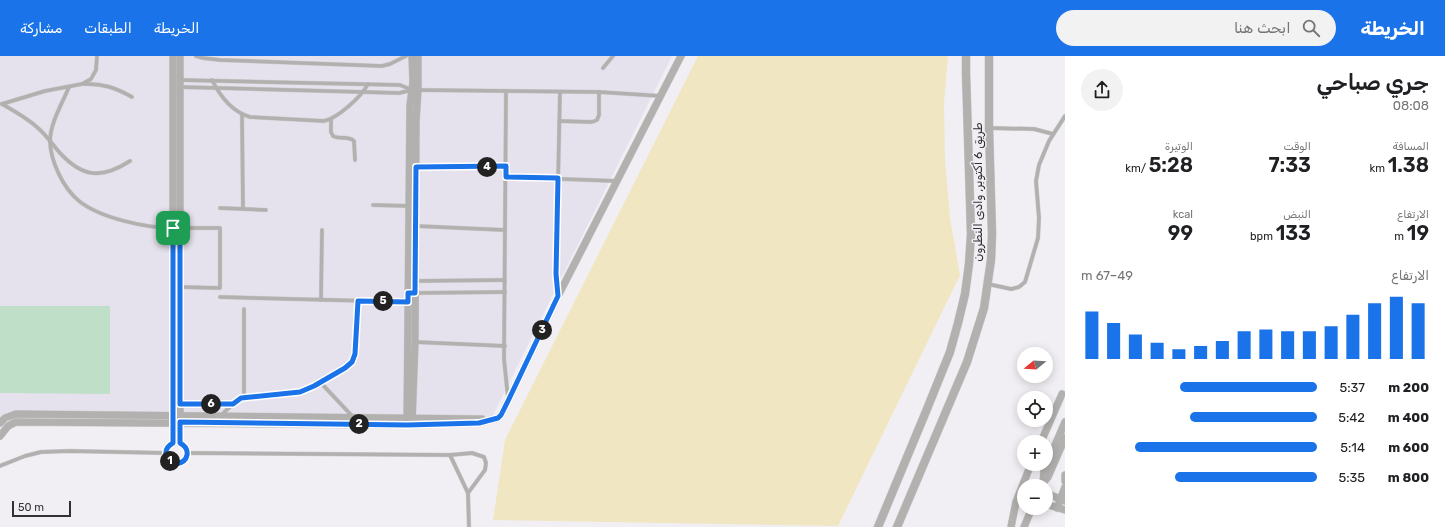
<!DOCTYPE html>
<html lang="ar">
<head>
<meta charset="utf-8">
<style>
  :root { --surface:#fff; --page:#f2f2f2; --text:#202124; --muted:#757577; --accent:#1a73e8 }
  body { margin:0; font-family:Rubik,"Noto Naskh Arabic",sans-serif; background:var(--page); color:var(--text); direction:rtl; height:100vh; display:flex; flex-direction:column; font-size:15px; white-space:nowrap }
  * { box-sizing:border-box; margin:0 }
  p { font-size:13px; color:var(--muted) }
  .icon { flex:none; width:22px; height:22px; fill:none; stroke:currentColor; stroke-width:2; stroke-linecap:round; stroke-linejoin:round }
  .map { position:relative; flex:1; overflow:hidden; direction:ltr }
  .sheet { display:flex; flex-direction:column; background:var(--surface); width:380px }
  .sheet>* { flex:none }
  .needle { width:26px; rotate:252deg }
  .tools { position:absolute; left:1017px; top:291px; display:grid; gap:8px }
  .tools a { display:grid; place-items:center; width:36px; height:36px; border-radius:50%; background:var(--surface); box-shadow:0 2px 10px #0003; font-size:20px }
  .scale { position:absolute; left:12px; bottom:10px; width:59px; box-sizing:border-box; padding-left:4px; border:2px solid #313032; border-top:0; font-size:11px; line-height:14px; white-space:nowrap; color:#313032; -webkit-text-stroke:3px #f1eff3; paint-order:stroke }
  .pin { position:absolute; display:grid; place-items:center; width:34px; height:34px; color:#fff; margin:-17px; border-radius:8px; box-shadow:0 2px 6px #0006 }
  .km { position:absolute; width:20px; height:20px; margin:-10px; border-radius:50%; background:#222; color:#fff; font-size:11px; line-height:20px; text-align:center }
  .round { display:grid; place-items:center; flex:none; width:42px; height:42px; border-radius:21px; background:var(--page) }
  .overview { display:flex; align-items:center; justify-content:space-between; height:68px; padding:0 16px }
  h1 { font-size:22px; font-weight:600; line-height:30px }
  .metrics { display:grid; grid-template-columns:repeat(3,1fr); gap:6px; height:68px; padding:4px 16px }
  .metrics div { display:grid; align-content:center }
  .metrics b { font-size:20px; font-weight:600 }
  .metrics small { font-size:11px; font-weight:400 }
  .metrics p { font-size:11px }
  .chart { height:112px; padding:8px 16px }
  .chart p { display:flex; justify-content:space-between }
  .chart svg { width:100%; height:72px; margin-top:4px; stroke:var(--accent); stroke-width:6 }
  ul { padding:0 16px; list-style:none; font-size:13px }
  li { display:grid; grid-template-columns:64px 48px 1fr; align-items:center; height:30px }
  li i { height:10px; border-radius:5px; background:var(--accent) }
  header { display:flex; align-items:center; gap:24px; box-sizing:border-box; height:56px; padding:0 20px; background:var(--accent); color:#fff }
  header strong { font-size:19px }
  nav { display:flex; gap:22px; margin-inline-start:auto; font-size:14px }
  .search { width:280px; height:36px; background:var(--page); display:flex; align-items:center; gap:10px; box-sizing:border-box; padding:0 14px; border-radius:22px; color:var(--muted); font-size:15px }
  main { display:flex; flex:1; min-height:0 }
  .map>svg:first-child { display:block }
</style>
</head>
<body>
<header>
<strong>الخريطة</strong>
<div class="search"><svg class="icon" aria-label="search" viewBox="0 0 24 24"><circle cx="10" cy="10" r="6"/><path d="M15 15l6 6"/></svg>ابحث هنا</div>
<nav><a>الخريطة</a><a>الطبقات</a><a>مشاركة</a></nav>
</header>
<main>
<section class="sheet">
<div class="overview"><div><h1>جري صباحي</h1><p>08:08</p></div><a class="round"><svg class="icon" aria-label="share" viewBox="0 0 24 24"><path d="M12 15V3M7 8l5-5 5 5M5 13v7h14v-7"/></svg></a></div>
<div class="metrics">
<div><p>المسافة</p><b>1.38<small> km</small></b></div>
<div><p>الوقت</p><b>7:33</b></div>
<div><p>الوتيرة</p><b>5:28<small> /km</small></b></div>
</div>
<div class="metrics">
<div><p>الارتفاع</p><b>19<small> m</small></b></div>
<div><p>النبض</p><b>133<small> bpm</small></b></div>
<div><p>kcal</p><b>99</b></div>
</div>
<div class="chart"><p><span>الارتفاع</span>49–67 m</p>
<svg viewBox="0 0 160 44" preserveAspectRatio="none"><path d="M5 44V15M15 44V22M25 44V29M35 44V34M45 44V38M55 44V36M65 44V33M75 44V27M85 44V26M95 44V27M105 44V27M115 44V24M125 44V17M135 44V10M145 44V6M155 44V10"/></svg>
</div>
<ul>
<li><b>200 m</b>5:37<i style="width:58%"></i></li>
<li><b>400 m</b>5:42<i style="width:54%"></i></li>
<li><b>600 m</b>5:14<i style="width:77%"></i></li>
<li><b>800 m</b>5:35<i style="width:60%"></i></li>
</ul>
</section>
<div class="map">
<svg width="1065" height="471" viewBox="0 0 1065 471">
  <rect width="100%" height="100%" fill="#f1eff3"/>
  <polygon fill="#e6e2ed" points="0,0 672,0 489,367 0,362"/>
  <polygon fill="#bfdfc8" points="0,250 110,250 110,338 0,337"/>
  <polygon fill="#f0e6c1" points="698,0 948,0 944,47 945,105 950,162 960,219 838,470 493,464 505,384"/>
  <g fill="none" stroke-linecap="round" stroke-linejoin="round">
    <defs>
      <g id="service">
        <polyline points="196,0 203,2 220,4 382,10 390,8 406,0"/>
        <polyline points="603,12 613,0"/>
        <polyline points="180,24 400,29 412,34"/>
        <path d="M 212,24 C 220,40 233,56 250,61 L 324,65 C 338,62 361,41 368,28"/>
        <path d="M 84,28 C 102,27 116,32 132,41"/>
        <path d="M 69,31 C 62,48 50,67 50,86 C 51,106 63,132 79,145 C 100,162 146,172 173,172"/>
        <polyline points="180,31 399,37 412,34"/>
        <polyline points="418,34 599,36 661,40"/>
        <polyline points="506,36 504,303 508,342"/>
        <path d="M 2,48 C 14,55 27,62 38,72 C 46,79 53,89 60,97 C 83,122 102,123 130,105"/>
        <polyline points="2,48 45,35 82,28 91,23 96,14 97,0"/>
        <polyline points="242,59 243,153"/>
        <path d="M 331,63 L 331,76 L 333,80 C 340,84 348,79 354,85 L 355,104"/>
        <polyline points="559,65 592,66 597,64 599,59 599,36"/>
        <polyline points="989,72 1034,73 1053,78"/>
        <polyline points="416,111 506,111"/>
        <polyline points="506,121 616,125"/>
        <polyline points="373,149 410,150"/>
        <polyline points="220,152 266,154"/>
        <polyline points="416,170 505,174"/>
        <polyline points="415,225 505,224"/>
        <polyline points="988,228 1011,233 1019,231 1025,226 1038,182 1039,162 1036,125 1039,109 1049,85 1065,60"/>
        <polyline points="180,231 220,232 220,172 180,172"/>
        <polyline points="415,237 505,236"/>
        <polyline points="558,239 556,218 560,36"/>
        <polyline points="220,241 408,246"/>
        <polyline points="321,244 322,174"/>
        <polyline points="415,286 505,290"/>
        <polyline points="321,327 353,361"/>
        <polyline points="244,341 244,253"/>
        <polyline points="180,348 233,348"/>
        <polyline points="213,367 236,345 241,342 300,336 314,330 349,309 355,298 358,245"/>
        <circle cx="176" cy="397" r="11"/>
        <polyline points="187,397 450,399 472,397 484,401 486,407 485,414 468,437"/>
        <polyline points="450,399 468,437 469,471"/>
        <polyline points="0,410 25,400 41,396 69,395 166,397"/>
      </g>
      <g id="minor">
        <polyline points="0,367 5,362 16,358 482,363"/>
        <polyline points="412,367 415,286 416,66 418,34 418,0"/>
        <polyline points="407,368 410,49 413,26 412,0"/>
        <polyline points="0,380 8,370 16,366 407,369 479,367 498,362 501,359 508,345 558,240 681,0"/>
        <polyline points="1041,386 1062,338"/>
        <polyline points="173,387 173,0"/>
        <polyline points="180,387 180,0"/>
        <polyline points="1065,419 1065,425"/>
        <polyline points="1042,428 1048,421 1065,382"/>
        <polyline points="1043,428 1044,415 1065,366"/>
        <polyline points="1046,437 1065,445"/>
        <polyline points="1046,448 1065,454"/>
        <polyline points="1057,452 1065,431"/>
        <polyline points="1011,471 1016,446 1031,408"/>
        <polyline points="1024,471 1032,452"/>
      </g>
      <g id="tertiary">
        <polyline points="878,471 927,353 950,296 958,267 965,238 969,208 971,178 966,17 966,0"/>
        <polyline points="897,471 967,306 984,252 991,204 992,178 989,72 989,0"/>
      </g>
    </defs>
    <use href="#service" stroke="#cecdd0" stroke-width="4.5"/>
    <use href="#minor" stroke="#cecdd0" stroke-width="8"/>
    <use href="#tertiary" stroke="#cecdd0" stroke-width="9"/>
    <use href="#service" stroke="#b2b1af" stroke-width="3.5"/>
    <use href="#minor" stroke="#b2b1af" stroke-width="7"/>
    <use href="#tertiary" stroke="#b2b1af" stroke-width="8"/>
  </g>
  <g fill="none" stroke-linecap="round" stroke-linejoin="round">
    <defs>
      <path id="route" d="M 506,110 L 506,121 L 558,122 L 556,218 L 558,240 L 508,345 L 501,359 L 498,362 L 479,367 L 407,369 L 180,366 L 180,387 C 191,393 189,406 176,408 C 164,406 162,393 173,387 L 173,172 L 180,172 L 180,348 L 233,348 L 241,342 L 300,336 L 314,330 L 345,312 L 352,306 L 355,298 L 358,245 L 408,246 L 408,237 L 415,237 L 416,111 Z"/>
    </defs>
    <use href="#route" stroke="#fff" stroke-width="8"/>
    <use href="#route" stroke="#1a73e8" stroke-width="5"/>
  </g>
  <g text-anchor="middle" dominant-baseline="central" stroke-width="3" stroke-linejoin="round" paint-order="stroke">
    <g font-size="12" fill="#313032" stroke="#f1eff3">
      <text transform="translate(978 136) rotate(-90)">طريق 6 أكتوبر, وادى النطرون</text>
    </g>
  </g>
</svg>
<div class="tools">
<a><svg class="needle" viewBox="-14 -14 28 28"><path d="M0-13l5 13h-10z" fill="#e53935"/><path d="M0 13l5-13h-10z" fill="#757577"/></svg></a>
<a><svg class="icon" aria-label="locate" viewBox="0 0 24 24"><circle cx="12" cy="12" r="6"/><path d="M12 2v4M12 18v4M2 12h4M18 12h4"/></svg></a>
<a>+</a>
<a>−</a>
</div>
<div class="scale">50 m</div>
<div class="pin" style="left:173px;top:172px;background:#1e9e55"><svg class="icon" aria-label="arrive" viewBox="0 0 24 24"><path d="M6 21V4h12l-3 4 3 4H6"/></svg></div>
<b class="km" style="left:170px;top:405px">1</b>
<b class="km" style="left:359px;top:368px">2</b>
<b class="km" style="left:542px;top:274px">3</b>
<b class="km" style="left:487px;top:111px">4</b>
<b class="km" style="left:383px;top:245px">5</b>
<b class="km" style="left:211px;top:348px">6</b>
</div>
</main>
</body>
</html>
